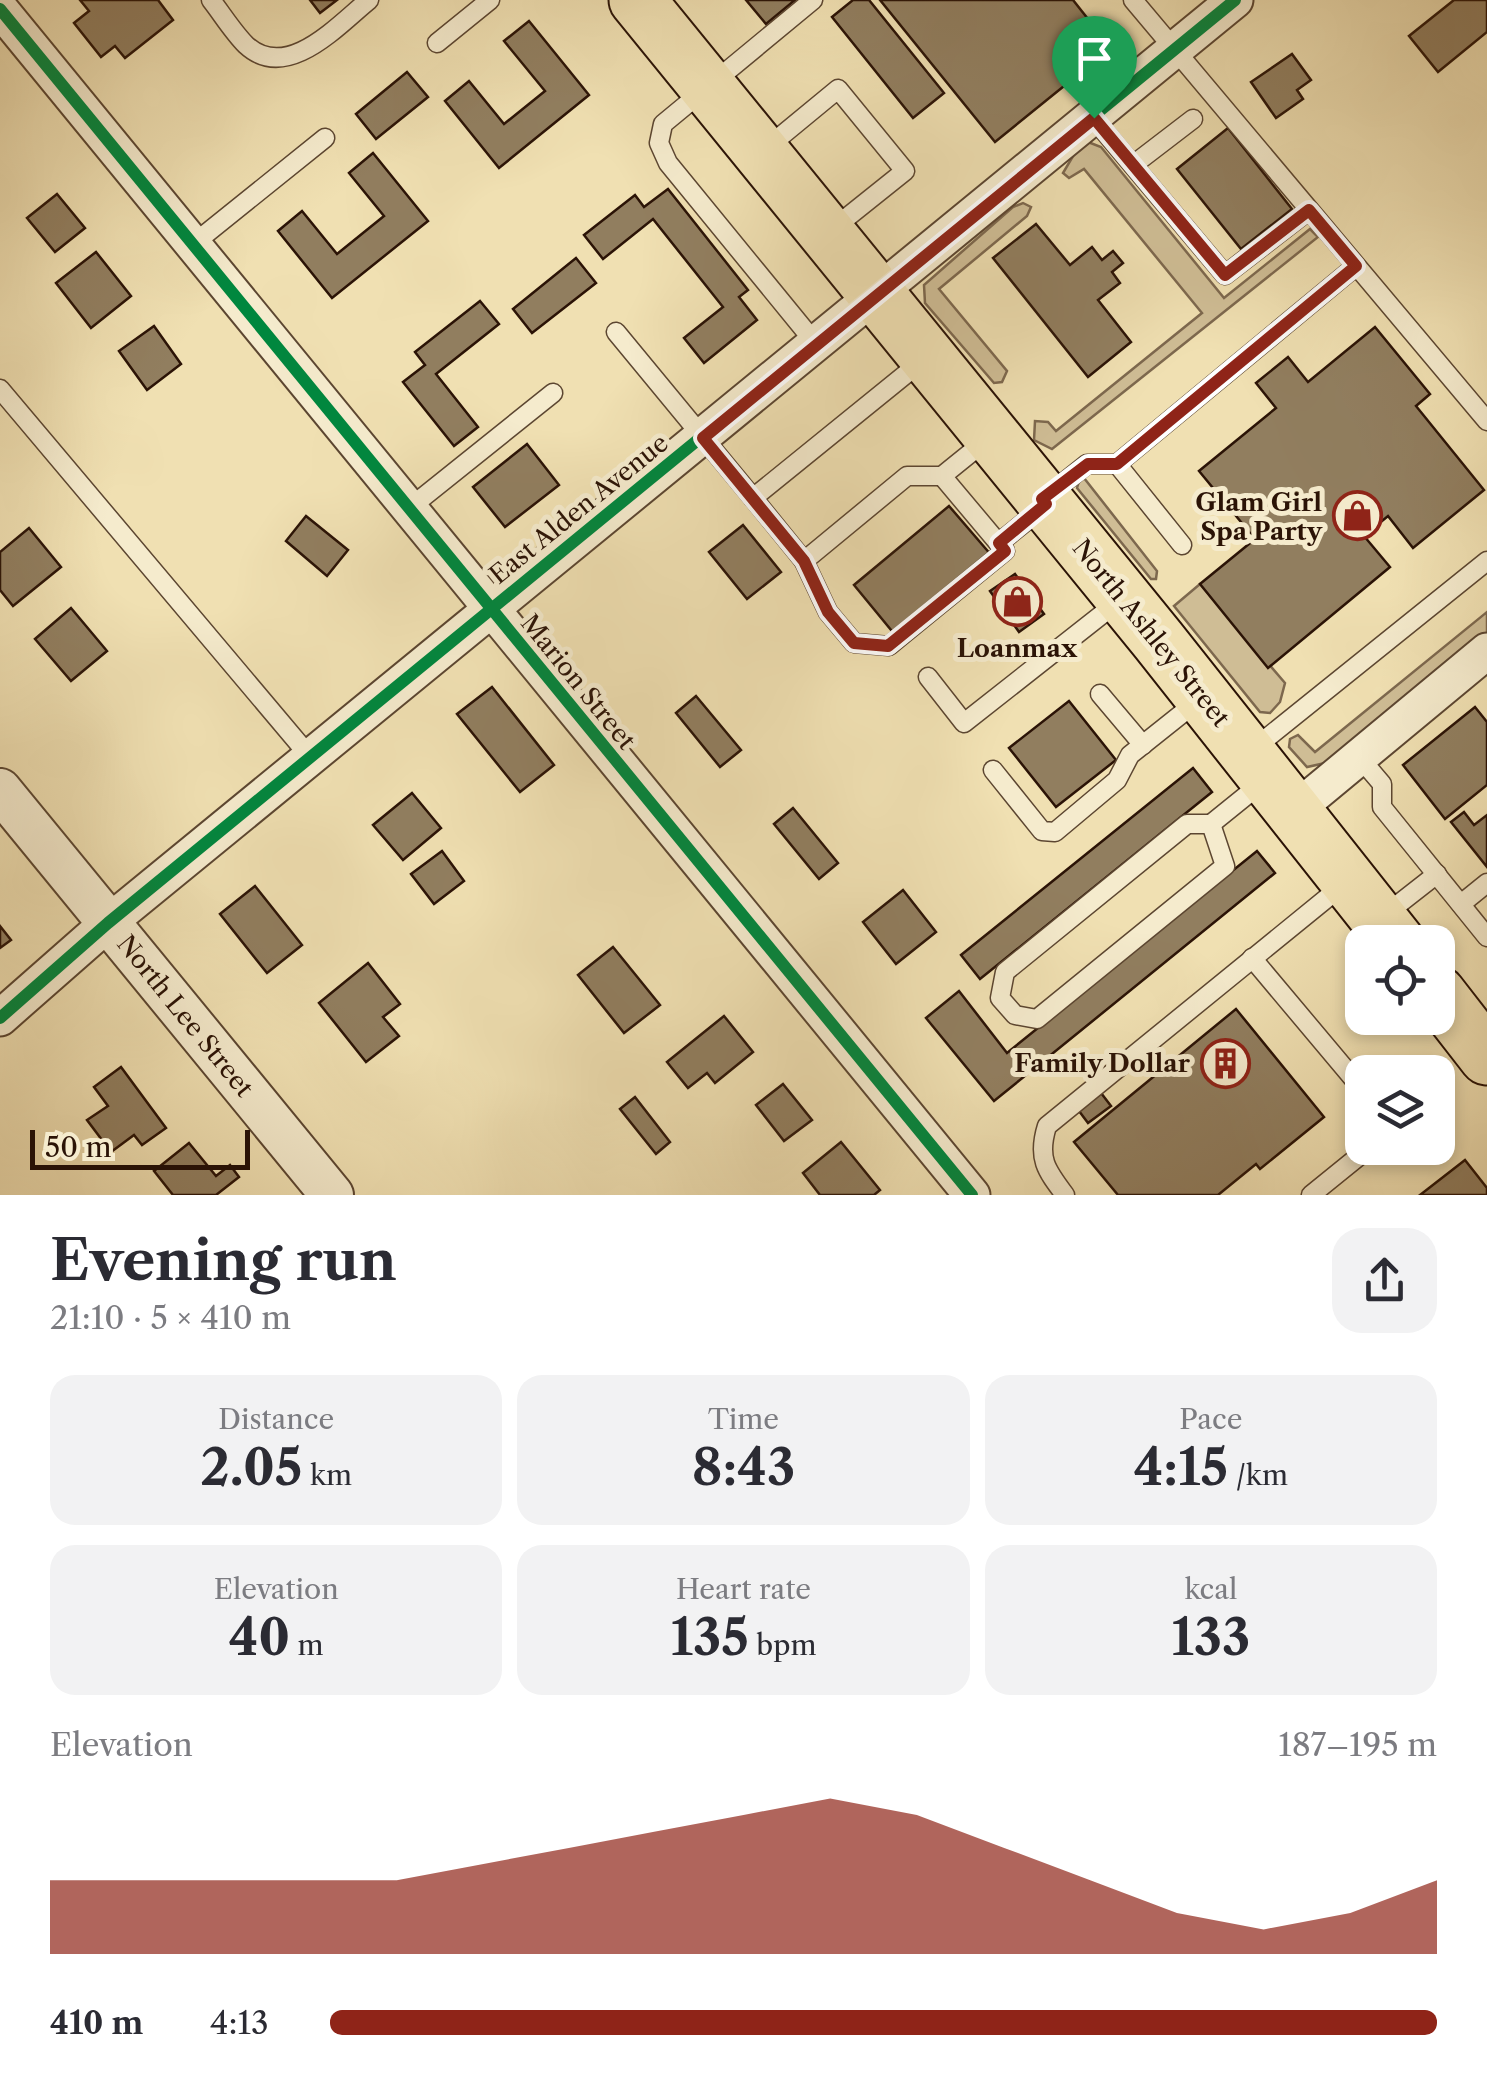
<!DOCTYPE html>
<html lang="en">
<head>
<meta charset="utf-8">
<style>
  :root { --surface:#fff; --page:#f2f2f3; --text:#2b2b33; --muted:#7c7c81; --accent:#8f2418 }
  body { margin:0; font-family:"Libre Caslon Text",serif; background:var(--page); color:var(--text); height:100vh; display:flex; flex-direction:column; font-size:38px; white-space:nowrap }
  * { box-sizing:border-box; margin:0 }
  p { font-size:32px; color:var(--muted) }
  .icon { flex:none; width:55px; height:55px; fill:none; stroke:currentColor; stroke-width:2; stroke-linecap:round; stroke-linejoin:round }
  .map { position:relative; height:1195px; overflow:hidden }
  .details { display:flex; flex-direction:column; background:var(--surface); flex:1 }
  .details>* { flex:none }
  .buttons { position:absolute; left:1345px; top:925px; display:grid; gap:20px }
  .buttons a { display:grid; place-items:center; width:110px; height:110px; border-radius:20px; background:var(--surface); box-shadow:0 5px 15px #0003; font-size:50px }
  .scale { position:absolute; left:30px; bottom:25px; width:220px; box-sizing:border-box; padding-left:10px; border:5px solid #2b1306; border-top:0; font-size:28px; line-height:35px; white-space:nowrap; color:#2b1306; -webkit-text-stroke:8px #f5ebcd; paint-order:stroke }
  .pin { position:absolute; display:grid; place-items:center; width:85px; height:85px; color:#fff; margin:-102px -42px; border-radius:50% 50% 50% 0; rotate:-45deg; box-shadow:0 0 10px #0007 }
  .pin .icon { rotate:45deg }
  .round { display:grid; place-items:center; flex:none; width:105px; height:105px; border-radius:30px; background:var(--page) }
  .overview { display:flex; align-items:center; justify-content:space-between; height:170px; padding:0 50px }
  h1 { font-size:55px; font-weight:700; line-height:75px }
  .stats { display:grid; grid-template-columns:repeat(3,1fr); gap:15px; height:170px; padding:10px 50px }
  .stats div { display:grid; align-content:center; border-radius:25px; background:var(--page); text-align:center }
  .stats b { font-size:50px; font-weight:700 }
  .stats small { font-size:28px; font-weight:400 }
  .stats p { font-size:28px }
  .chart { height:280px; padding:20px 50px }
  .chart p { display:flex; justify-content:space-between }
  .chart svg { width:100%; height:180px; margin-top:10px; fill:var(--accent); opacity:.7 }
  ul { padding:0 50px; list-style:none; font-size:32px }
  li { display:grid; grid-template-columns:160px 120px 1fr; align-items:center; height:75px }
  li i { height:25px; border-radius:12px; background:var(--accent) }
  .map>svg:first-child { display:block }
</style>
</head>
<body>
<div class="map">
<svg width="1487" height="1195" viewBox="0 0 1487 1195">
  <rect width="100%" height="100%" fill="#f0e0b2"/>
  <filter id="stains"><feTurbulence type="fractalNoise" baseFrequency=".002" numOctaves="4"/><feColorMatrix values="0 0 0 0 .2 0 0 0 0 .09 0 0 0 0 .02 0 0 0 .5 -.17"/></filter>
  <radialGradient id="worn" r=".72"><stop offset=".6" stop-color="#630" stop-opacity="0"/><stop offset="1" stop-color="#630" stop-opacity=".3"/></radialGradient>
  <g fill="#cfbd95" stroke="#7d684e" stroke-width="2.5">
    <polygon points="1088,142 1101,147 1224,298 1310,229 1318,237 1052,449 1034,440 1035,421 1048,422 1056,431 1202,313 1084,169 1069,178 1063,173 1076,151"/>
    <polygon points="1023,203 1031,207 1027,216 939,289 1007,371 1002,382 994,383 925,303 924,285 1013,207"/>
    <polygon points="1080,478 1084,478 1157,571 1156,579 1151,579 1077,488"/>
    <polygon points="1200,584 1285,683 1280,702 1270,713 1260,712 1174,606"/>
    <polygon points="1487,612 1487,633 1325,763 1307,767 1289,747 1290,739 1298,735 1315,752"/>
  </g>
  <g fill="#917e5f" stroke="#2b1306" stroke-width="2.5">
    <polygon points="80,0 158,0 173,20 125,58 115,46 101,57 74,23 89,11"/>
    <polygon points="310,0 337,0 320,13"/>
    <polygon points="746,0 795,0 766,24"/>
    <polygon points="853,0 869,0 944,93 913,118 832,17"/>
    <polygon points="880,0 1073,0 1111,48 995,142"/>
    <polygon points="1454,0 1487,0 1487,32 1438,72 1409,36"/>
    <polygon points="529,21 589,95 499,168 445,101 469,81 504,124 545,91 504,41"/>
    <polygon points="1292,54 1311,80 1297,90 1303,99 1276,118 1251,82"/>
    <polygon points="407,72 428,97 376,139 356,114"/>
    <polygon points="1228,128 1292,209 1241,249 1177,169"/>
    <polygon points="373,153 428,221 332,298 278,231 302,211 337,254 384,216 349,173"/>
    <polygon points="668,189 748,290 739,297 757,320 704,363 684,338 723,307 653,219 603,259 584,235 635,195 644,207"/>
    <polygon points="57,194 85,228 55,252 27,218"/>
    <polygon points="1036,224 1070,265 1092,247 1102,260 1113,251 1123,263 1112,272 1120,283 1098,300 1131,342 1088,377 993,258"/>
    <polygon points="96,252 131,296 91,328 56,283"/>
    <polygon points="576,258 596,283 532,333 513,309"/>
    <polygon points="480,301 499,324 436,374 478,427 454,446 403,382 425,365 415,352"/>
    <polygon points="154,326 181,364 147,390 119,351"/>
    <polygon points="1375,327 1430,394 1416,406 1484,490 1413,548 1388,516 1364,536 1390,567 1268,668 1200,584 1255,539 1199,471 1276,408 1256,383 1288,357 1308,382"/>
    <polygon points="527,444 559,485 505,527 473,487"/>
    <polygon points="949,506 992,556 896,636 854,585"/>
    <polygon points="306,516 348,550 327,576 286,541"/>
    <polygon points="743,525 781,572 747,599 709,552"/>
    <polygon points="29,528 61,567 13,606 0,590 0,552"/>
    <polygon points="1015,574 1044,614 1019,632 990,591"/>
    <polygon points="71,608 107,651 71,681 35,639"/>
    <polygon points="492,687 554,765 520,792 457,714"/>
    <polygon points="696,696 741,750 720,767 676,713"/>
    <polygon points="1069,701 1116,760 1056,807 1009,748"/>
    <polygon points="1475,707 1487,722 1487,785 1445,819 1403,765"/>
    <polygon points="1193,768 1212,792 980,979 961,955"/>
    <polygon points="412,793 441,828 403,860 373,825"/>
    <polygon points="793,808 838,863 819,879 774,824"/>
    <polygon points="1464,812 1474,825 1487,815 1487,867 1451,822"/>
    <polygon points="442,851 464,881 434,904 411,874"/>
    <polygon points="1257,851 1275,873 994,1101 926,1018 959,991 1007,1053"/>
    <polygon points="255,886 302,945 267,973 220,914"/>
    <polygon points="903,890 936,932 896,964 863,922"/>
    <polygon points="0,926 11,940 0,948"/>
    <polygon points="613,947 660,1005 624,1033 578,975"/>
    <polygon points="368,963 400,1004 383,1017 399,1036 366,1062 319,1003"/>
    <polygon points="1236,1009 1324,1117 1260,1169 1256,1164 1218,1195 1118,1195 1074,1142"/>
    <polygon points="724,1016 753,1052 715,1083 707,1073 688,1088 667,1062"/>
    <polygon points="121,1067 166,1128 142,1145 134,1135 111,1152 87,1120 108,1106 94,1087"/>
    <polygon points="783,1084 812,1120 784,1141 756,1105"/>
    <polygon points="1098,1089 1111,1106 1088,1123 1076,1107"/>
    <polygon points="635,1097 670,1142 656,1154 620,1109"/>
    <polygon points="841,1142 880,1190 874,1195 820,1195 803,1173"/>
    <polygon points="189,1143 216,1176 230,1165 239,1177 216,1195 173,1195 154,1171"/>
    <polygon points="1465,1160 1487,1188 1487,1195 1420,1195"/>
  </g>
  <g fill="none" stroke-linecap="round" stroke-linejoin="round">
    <defs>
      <g id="service">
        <path d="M 211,0 C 222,14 233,32 246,45 C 287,83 338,25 369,0"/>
        <polyline points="813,0 663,124 659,143 668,163 816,344"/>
        <polyline points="1133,0 1487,421"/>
        <polyline points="437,43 490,0"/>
        <polyline points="1093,118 1225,275 1309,210"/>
        <polyline points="764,150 838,89 905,171 830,231"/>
        <polyline points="1133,165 1193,119"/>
        <polyline points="192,245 325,138"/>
        <polyline points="616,332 753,498 922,361"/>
        <polyline points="0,389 311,758"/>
        <polyline points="1117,464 1182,545"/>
        <polyline points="1047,496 1087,464 1117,464 1356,266"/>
        <polyline points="753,498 804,561 907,476 942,476 989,438"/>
        <polyline points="407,510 553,393"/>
        <polyline points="999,543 1041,509"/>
        <polyline points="804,561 828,612 854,643 889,646 1005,551 942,476"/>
        <polyline points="928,677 964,723 1119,601"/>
        <polyline points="1100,694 1143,745"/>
        <polyline points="1252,750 1487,561"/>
        <polyline points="1359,757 1382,784 1382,807 1487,937"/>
        <polyline points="993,770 1042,831 1055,832 1117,780 1130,755 1199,700"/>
        <polygon points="1187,824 1211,824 1225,866 1037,1019 1015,1015 1000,998 1005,972"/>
        <polyline points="1211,824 1263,782"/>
        <polyline points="1461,904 1487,883"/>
        <polyline points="1382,917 1437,874"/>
        <polyline points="1252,958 1362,1089"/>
        <path d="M 1065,1195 C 1046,1170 1037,1158 1047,1126 L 1343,885"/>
        <polyline points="1311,1195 1369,1148"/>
      </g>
      <g id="minor">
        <polyline points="0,9 972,1195"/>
        <polyline points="1294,811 1487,651"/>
        <polyline points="0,1018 108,923 1235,0"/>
      </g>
      <polyline id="tertiary" points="0,790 332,1195"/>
      <g id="primary">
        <polyline points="637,0 1158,640 1397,942"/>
        <polyline points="1438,994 1487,1057"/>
      </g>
    </defs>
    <use href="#service" stroke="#5c4631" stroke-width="21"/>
    <use href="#minor" stroke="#5c4631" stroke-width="39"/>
    <use href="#tertiary" stroke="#5c4631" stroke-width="46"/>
    <use href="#primary" stroke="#2b1306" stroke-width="59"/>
    <use href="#service" stroke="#f5ebcd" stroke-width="18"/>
    <use href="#minor" stroke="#f5ebcd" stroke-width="35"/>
    <use href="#tertiary" stroke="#f5ebcd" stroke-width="42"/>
    <use href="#primary" stroke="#f0e0b2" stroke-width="55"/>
    <defs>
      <g id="cycleway">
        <polyline points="0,9 972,1195"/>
        <polyline points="0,1018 108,923 1235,0"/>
      </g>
    </defs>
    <use href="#cycleway" stroke="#f5ebcd" stroke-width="19"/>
    <use href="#cycleway" stroke="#00873e" stroke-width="12"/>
  </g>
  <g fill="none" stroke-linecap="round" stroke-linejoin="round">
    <defs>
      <polygon id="route" points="1094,118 1225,275 1309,210 1356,266 1117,464 1088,464 1042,499 1046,504 999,543 1005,551 888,646 854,643 828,612 804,561 703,438"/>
    </defs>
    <use href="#route" stroke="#fff" stroke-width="20"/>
    <use href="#route" stroke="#8f2418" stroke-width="12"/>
  </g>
  <defs>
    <symbol id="shop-ring" viewBox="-11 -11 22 22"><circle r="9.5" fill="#f5ebcd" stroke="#8f2418" stroke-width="1.5"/><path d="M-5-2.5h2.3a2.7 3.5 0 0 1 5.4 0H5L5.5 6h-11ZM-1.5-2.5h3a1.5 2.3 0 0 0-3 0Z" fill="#8f2418"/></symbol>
    <symbol id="building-ring" viewBox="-11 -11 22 22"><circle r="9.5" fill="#f5ebcd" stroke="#8f2418" stroke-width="1.5"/><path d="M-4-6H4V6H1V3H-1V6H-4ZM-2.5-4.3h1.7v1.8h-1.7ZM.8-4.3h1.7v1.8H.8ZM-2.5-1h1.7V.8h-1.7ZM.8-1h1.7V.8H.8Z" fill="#8f2418"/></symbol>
  </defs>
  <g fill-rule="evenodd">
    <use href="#shop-ring" x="1330" y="488" width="55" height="55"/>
    <use href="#shop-ring" x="990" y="574" width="55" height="55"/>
    <use href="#building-ring" x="1198" y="1036" width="55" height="55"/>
  </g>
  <g text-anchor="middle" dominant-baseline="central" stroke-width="10" stroke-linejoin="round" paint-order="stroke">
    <g font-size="25" font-weight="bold" fill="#2b1306" stroke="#f5ebcd" text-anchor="end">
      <text x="1322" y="502">Glam Girl<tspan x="1322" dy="29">Spa Party</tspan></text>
      <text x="1017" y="648" text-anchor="middle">Loanmax</text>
      <text x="1190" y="1063">Family Dollar</text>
    </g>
    <g font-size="25" fill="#2b1306" stroke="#f5ebcd">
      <text transform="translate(579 509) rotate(-39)">East Alden Avenue</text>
      <text transform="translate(1151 633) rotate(51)">North Ashley Street</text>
      <text transform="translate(578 682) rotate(51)">Marion Street</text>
      <text transform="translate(185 1016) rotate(51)">North Lee Street</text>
    </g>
  </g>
  <rect width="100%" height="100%" filter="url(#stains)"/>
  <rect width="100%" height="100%" fill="url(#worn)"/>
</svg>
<div class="buttons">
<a><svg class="icon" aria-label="locate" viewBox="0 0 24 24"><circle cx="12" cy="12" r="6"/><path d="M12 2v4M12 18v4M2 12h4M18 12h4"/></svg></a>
<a><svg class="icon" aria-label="layers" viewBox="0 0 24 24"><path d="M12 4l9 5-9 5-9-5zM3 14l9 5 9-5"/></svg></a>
</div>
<div class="scale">50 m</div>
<div class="pin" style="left:1094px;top:118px;background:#1e9e55"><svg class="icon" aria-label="arrive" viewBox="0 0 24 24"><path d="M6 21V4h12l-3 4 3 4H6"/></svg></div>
</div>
<section class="details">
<div class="overview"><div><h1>Evening run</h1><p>21:10 · 5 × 410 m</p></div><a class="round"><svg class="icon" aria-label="share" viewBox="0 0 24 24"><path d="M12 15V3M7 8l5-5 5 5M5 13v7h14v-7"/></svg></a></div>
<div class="stats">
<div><p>Distance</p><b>2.05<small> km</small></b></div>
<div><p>Time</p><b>8:43</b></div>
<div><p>Pace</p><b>4:15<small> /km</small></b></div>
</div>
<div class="stats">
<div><p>Elevation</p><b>40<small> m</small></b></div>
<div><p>Heart rate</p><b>135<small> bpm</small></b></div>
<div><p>kcal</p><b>133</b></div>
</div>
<div class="chart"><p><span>Elevation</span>187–195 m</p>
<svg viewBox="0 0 160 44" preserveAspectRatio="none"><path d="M0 44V26L10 26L20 26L30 26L40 26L50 22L60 18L70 14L80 10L90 6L100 10L110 18L120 26L130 34L140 38L150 34L160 26V44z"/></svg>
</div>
<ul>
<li><b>410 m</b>4:13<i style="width:100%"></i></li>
</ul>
</section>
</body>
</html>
